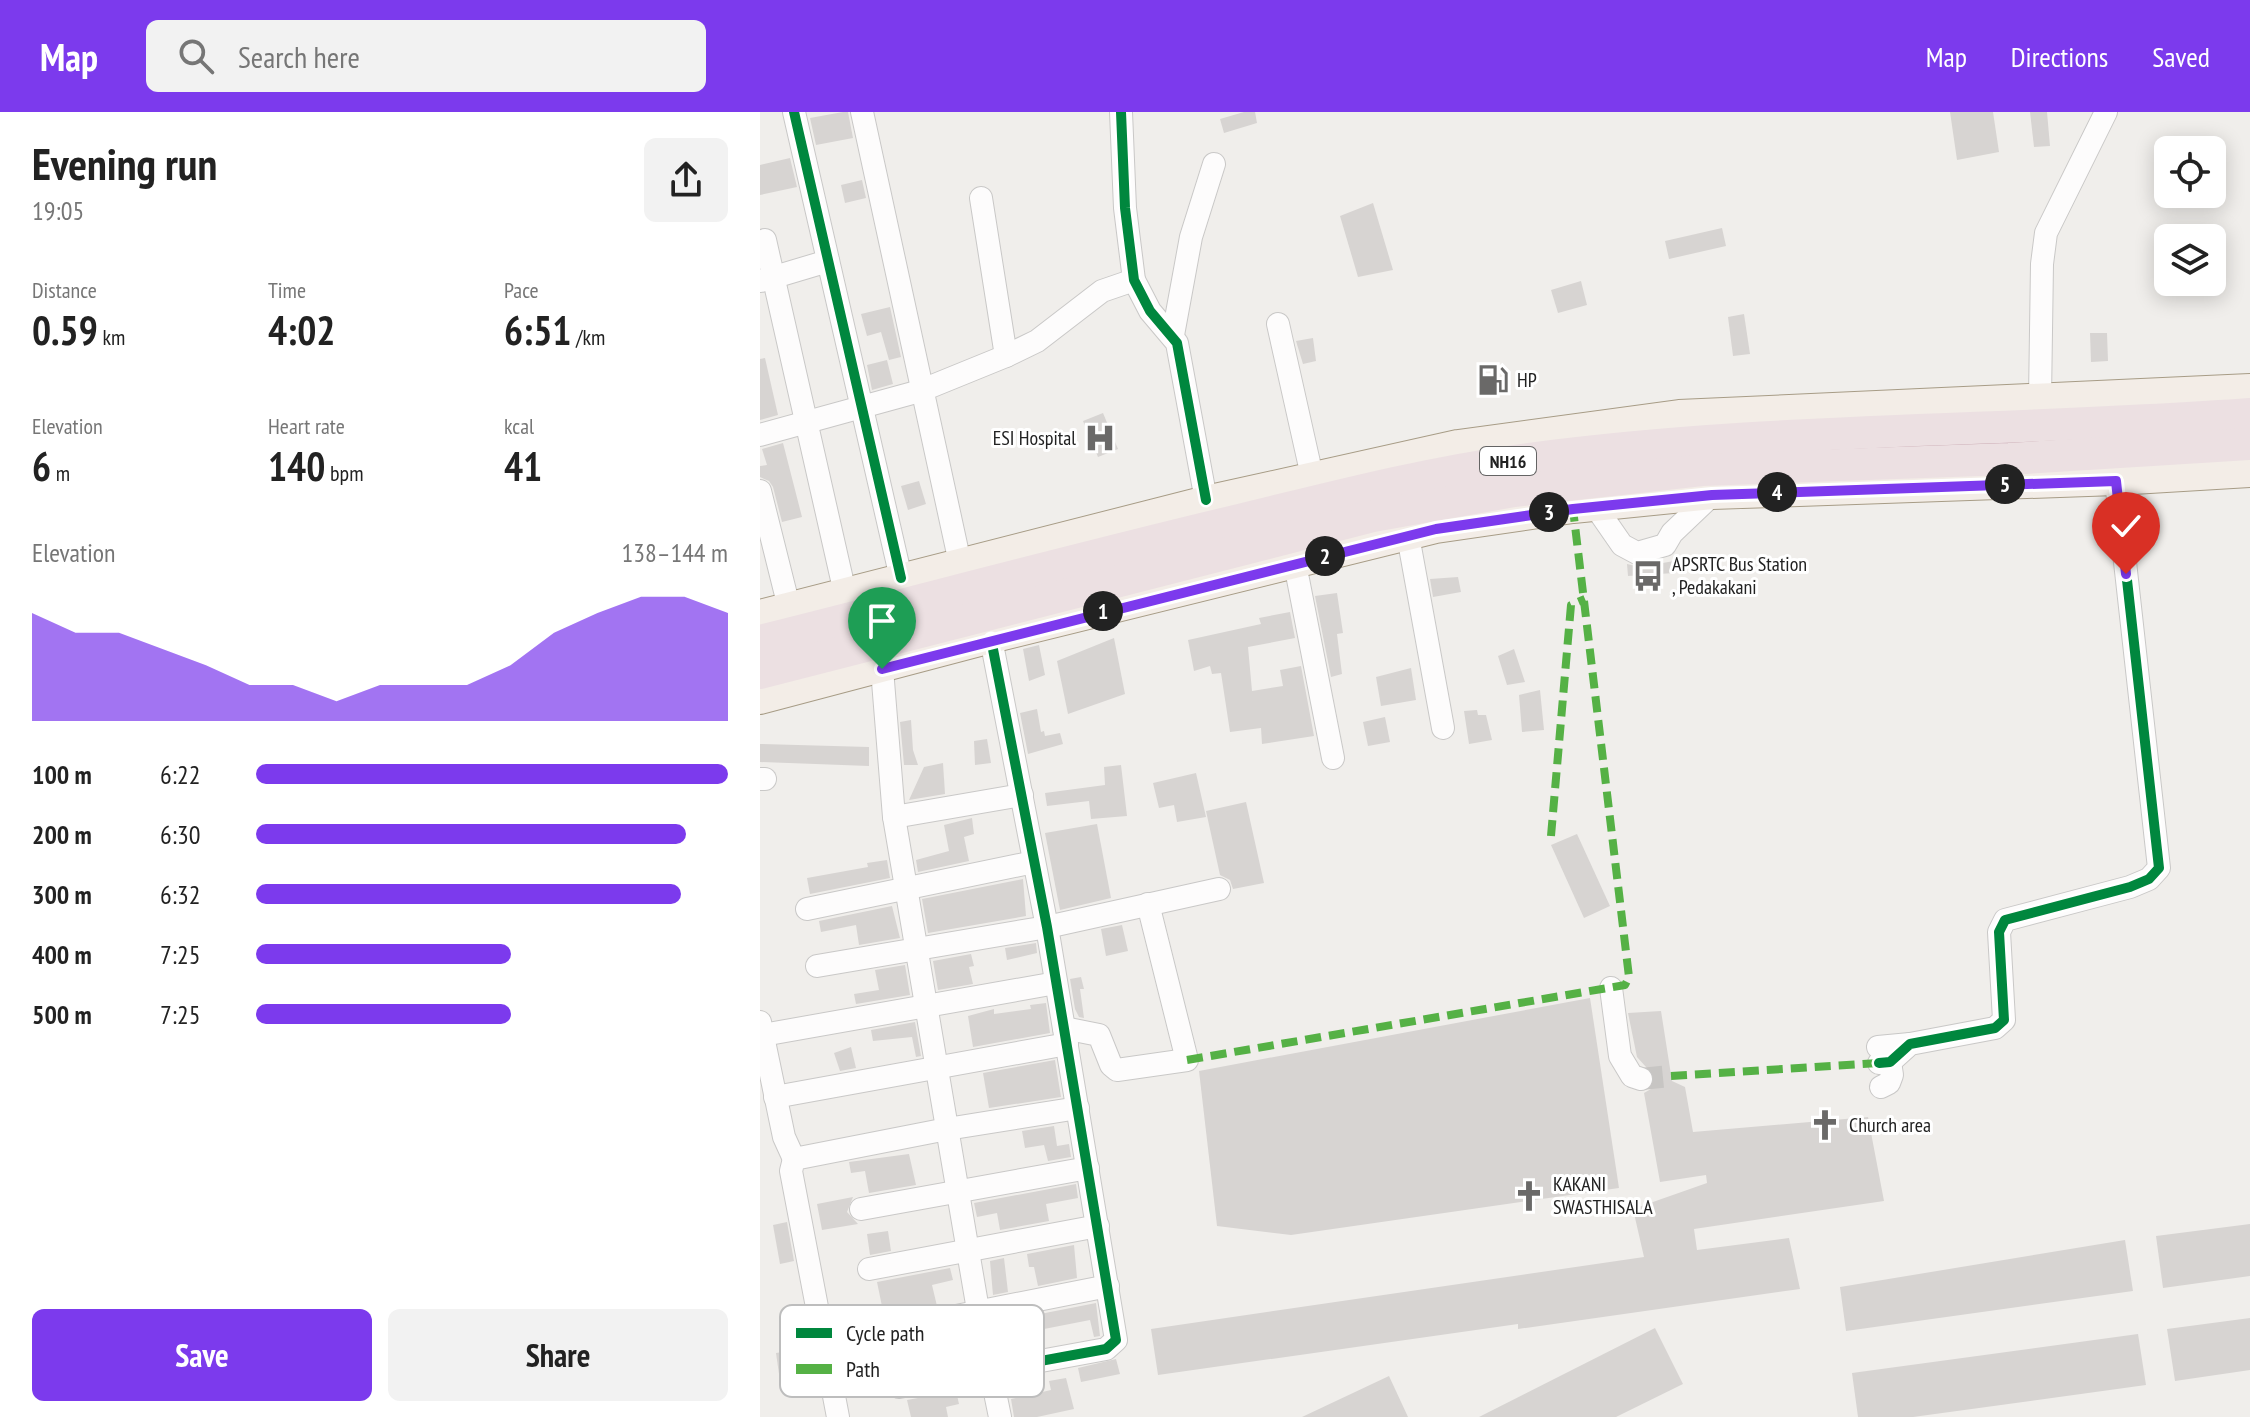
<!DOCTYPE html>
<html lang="en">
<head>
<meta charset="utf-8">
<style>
  :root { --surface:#fff; --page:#f2f2f2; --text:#222; --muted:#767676; --accent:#7c3aed }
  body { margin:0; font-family:"PT Sans Narrow",sans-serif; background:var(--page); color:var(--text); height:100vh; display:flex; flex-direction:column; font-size:30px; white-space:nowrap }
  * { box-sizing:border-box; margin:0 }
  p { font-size:26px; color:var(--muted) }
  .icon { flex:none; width:44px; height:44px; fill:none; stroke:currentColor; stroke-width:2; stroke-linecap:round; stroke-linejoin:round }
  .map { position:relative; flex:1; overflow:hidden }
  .sheet { display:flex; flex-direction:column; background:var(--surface); width:760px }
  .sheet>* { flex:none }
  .controls { position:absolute; left:1394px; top:24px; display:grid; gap:16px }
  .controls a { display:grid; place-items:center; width:72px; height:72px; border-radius:12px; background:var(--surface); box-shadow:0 4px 20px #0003; font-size:40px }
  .pin { position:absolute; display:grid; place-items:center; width:68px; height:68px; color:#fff; margin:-82px -34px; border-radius:50% 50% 50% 0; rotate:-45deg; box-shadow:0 0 8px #0007 }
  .pin .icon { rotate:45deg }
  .km { position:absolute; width:40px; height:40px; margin:-20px; border-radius:50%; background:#222; color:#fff; font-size:22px; line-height:40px; text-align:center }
  .round { display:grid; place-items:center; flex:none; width:84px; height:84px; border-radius:12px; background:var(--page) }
  .overview { display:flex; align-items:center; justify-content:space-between; height:136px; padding:0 32px }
  h1 { font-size:44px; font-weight:800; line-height:60px }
  .figures { display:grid; grid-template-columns:repeat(3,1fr); gap:12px; height:136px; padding:8px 32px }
  .figures div { display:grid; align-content:center }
  .figures b { font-size:40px; font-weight:800 }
  .figures small { font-size:22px; font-weight:400 }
  .figures p { font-size:22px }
  .chart { height:224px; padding:16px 32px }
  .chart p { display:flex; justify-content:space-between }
  .chart svg { width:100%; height:144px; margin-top:8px; fill:var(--accent); opacity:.7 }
  .cta { display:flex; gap:16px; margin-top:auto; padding:16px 32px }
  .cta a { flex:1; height:92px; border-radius:12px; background:var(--accent); color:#fff; font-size:32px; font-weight:800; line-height:92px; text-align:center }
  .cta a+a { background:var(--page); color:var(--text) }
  ul { padding:0 32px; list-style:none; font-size:26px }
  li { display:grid; grid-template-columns:128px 96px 1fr; align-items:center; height:60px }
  li i { height:20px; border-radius:10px; background:var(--accent) }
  header { display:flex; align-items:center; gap:48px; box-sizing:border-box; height:112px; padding:0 40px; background:var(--accent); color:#fff }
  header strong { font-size:38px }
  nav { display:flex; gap:44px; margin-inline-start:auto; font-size:28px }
  .search { width:560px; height:72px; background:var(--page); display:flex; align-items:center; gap:20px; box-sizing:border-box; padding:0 28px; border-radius:12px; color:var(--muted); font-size:30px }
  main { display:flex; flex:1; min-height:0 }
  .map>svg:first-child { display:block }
</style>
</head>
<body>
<header>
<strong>Map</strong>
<div class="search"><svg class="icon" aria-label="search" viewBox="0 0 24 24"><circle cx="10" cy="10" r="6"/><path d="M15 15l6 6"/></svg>Search here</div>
<nav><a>Map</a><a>Directions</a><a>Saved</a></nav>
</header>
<main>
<section class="sheet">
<div class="overview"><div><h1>Evening run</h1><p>19:05</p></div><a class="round"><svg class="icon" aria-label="share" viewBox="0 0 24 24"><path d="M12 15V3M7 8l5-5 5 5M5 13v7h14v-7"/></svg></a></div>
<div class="figures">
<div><p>Distance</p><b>0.59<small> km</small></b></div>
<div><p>Time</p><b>4:02</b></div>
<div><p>Pace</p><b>6:51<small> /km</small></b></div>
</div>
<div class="figures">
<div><p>Elevation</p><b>6<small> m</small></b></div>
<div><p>Heart rate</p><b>140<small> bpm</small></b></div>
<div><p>kcal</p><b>41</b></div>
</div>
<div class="chart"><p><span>Elevation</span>138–144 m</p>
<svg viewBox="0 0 160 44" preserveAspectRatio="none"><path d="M0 44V11L10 17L20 17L30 22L40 27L50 33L60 33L70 38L80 33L90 33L100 33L110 27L120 17L130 11L140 6L150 6L160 11V44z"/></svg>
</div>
<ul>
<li><b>100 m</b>6:22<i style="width:100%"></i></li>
<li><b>200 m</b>6:30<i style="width:91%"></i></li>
<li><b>300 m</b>6:32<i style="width:90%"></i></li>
<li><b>400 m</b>7:25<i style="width:54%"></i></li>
<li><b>500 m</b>7:25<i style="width:54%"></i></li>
</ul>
<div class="cta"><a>Save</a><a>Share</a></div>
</section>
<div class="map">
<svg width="1490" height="1305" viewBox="0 0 1490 1305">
  <rect width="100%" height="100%" fill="#f0eeeb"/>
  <g fill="#d7d4d2">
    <polygon points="83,0 88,0 93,26 56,33 50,6"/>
    <polygon points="484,0 495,0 497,11 464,21 460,7"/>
    <polygon points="1190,0 1233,0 1239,40 1197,48"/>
    <polygon points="1270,0 1287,0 1290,34 1274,35"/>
    <polygon points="30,46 37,75 0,83 0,53"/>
    <polygon points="102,68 106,86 85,91 81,73"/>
    <polygon points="613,91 633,158 598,165 580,104"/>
    <polygon points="962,116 966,134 909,147 905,129"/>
    <polygon points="821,169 827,193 798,201 791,178"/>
    <polygon points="130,195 141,245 129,248 121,220 107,224 101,202"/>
    <polygon points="984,202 990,242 973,244 968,205"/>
    <polygon points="1330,221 1347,221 1348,249 1331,250"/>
    <polygon points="553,226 556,249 543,252 536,229"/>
    <polygon points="5,246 18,303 0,308 0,247"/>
    <polygon points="127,248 133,272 112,278 107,253"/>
    <polygon points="343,301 358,337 338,345 323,309"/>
    <polygon points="23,331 42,405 22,410 13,375 9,369 0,365 0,354 7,353 2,337"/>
    <polygon points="159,369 166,392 148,398 141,374"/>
    <polygon points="914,449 914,461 868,464 867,452 880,455"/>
    <polygon points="698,465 701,480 673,485 670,467"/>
    <polygon points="577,481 583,521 577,522 582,562 571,565 555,484"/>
    <polygon points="530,500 535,526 488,535 492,579 523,574 520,558 541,554 554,624 502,632 501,616 470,620 461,561 452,562 450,554 434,559 428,528 501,512 499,506"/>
    <polygon points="354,526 365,582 308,602 297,549"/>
    <polygon points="279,533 285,563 269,569 263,537"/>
    <polygon points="754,537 765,570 747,573 738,544"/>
    <polygon points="651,556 656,588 621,594 616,565"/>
    <polygon points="780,578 784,618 762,620 759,583"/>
    <polygon points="277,597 281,620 284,619 285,624 300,621 303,632 268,642 260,601"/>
    <polygon points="717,598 718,603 726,603 732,628 709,632 704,599"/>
    <polygon points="625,605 630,630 608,634 603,610"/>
    <polygon points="151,608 153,638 158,653 144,653 140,610"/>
    <polygon points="227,627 231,651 215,653 214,629"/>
    <polygon points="0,632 109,635 109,654 0,650"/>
    <polygon points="183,651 185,682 149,688 164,655"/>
    <polygon points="361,653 367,704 331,707 329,689 287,694 285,681 345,673 344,655"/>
    <polygon points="436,661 446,705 417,710 414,693 399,696 393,671"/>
    <polygon points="486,690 504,771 473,777 470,768 460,763 446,699"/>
    <polygon points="212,706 214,722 204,725 209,749 158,760 156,748 189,739 184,713"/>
    <polygon points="337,712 351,786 300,798 285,721"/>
    <polygon points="817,722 850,794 824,806 791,733"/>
    <polygon points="127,748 130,766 50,782 47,766 108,755 107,751"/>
    <polygon points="263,767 266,804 168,821 162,787"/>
    <polygon points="132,794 140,826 99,833 96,813 61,820 59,809"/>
    <polygon points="362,813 368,839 346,844 341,817"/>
    <polygon points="276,831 277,841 247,848 245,836"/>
    <polygon points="211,842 214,854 209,855 213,872 178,878 173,849"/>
    <polygon points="145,853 150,883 96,892 94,882 119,878 115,858"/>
    <polygon points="321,865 324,877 320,877 324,906 319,905 315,897 310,867"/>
    <polygon points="830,886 859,1076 531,1123 457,1114 439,959"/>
    <polygon points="286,891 290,921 213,935 208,904 234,897 234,902 271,897 270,893"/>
    <polygon points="901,899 912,969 925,975 933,1020 1108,1005 1124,1089 934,1117 937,1138 1029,1126 1040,1177 758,1217 758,1212 398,1263 391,1217 884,1145 873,1097 947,1071 946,1063 900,1070 884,981 891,977 895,965 877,945 868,901"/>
    <polygon points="155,910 161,944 156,945 152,925 113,929 111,918"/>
    <polygon points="91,935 96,956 80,959 74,941"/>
    <polygon points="295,948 301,985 229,996 223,961"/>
    <polygon points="294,1014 297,1034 309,1032 311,1045 288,1049 284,1033 265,1036 262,1019"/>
    <polygon points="149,1042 156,1073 109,1081 105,1059 91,1061 89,1050"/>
    <polygon points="316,1072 318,1086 286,1092 289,1109 240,1118 237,1101 217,1105 214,1091"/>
    <polygon points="93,1085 87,1100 98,1112 62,1118 57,1092"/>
    <polygon points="27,1110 34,1149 20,1152 13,1113"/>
    <polygon points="1490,1112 1490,1164 1403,1176 1396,1124"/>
    <polygon points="128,1119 131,1139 110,1143 107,1122"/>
    <polygon points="1365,1128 1373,1179 1086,1219 1080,1175"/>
    <polygon points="314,1133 317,1166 278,1174 274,1155 269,1155 267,1142"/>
    <polygon points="244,1146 248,1180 233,1183 230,1149"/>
    <polygon points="190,1156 193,1168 172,1173 177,1194 124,1204 117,1170"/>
    <polygon points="336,1191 340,1224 334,1225 330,1208 279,1218 275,1203"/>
    <polygon points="1490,1206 1490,1258 1415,1269 1407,1217"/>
    <polygon points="895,1216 923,1272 856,1305 719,1305"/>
    <polygon points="1378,1222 1386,1273 1153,1305 1098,1305 1092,1261"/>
    <polygon points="41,1237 45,1272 21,1276 16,1241"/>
    <polygon points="356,1247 360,1262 321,1270 318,1256"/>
    <polygon points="629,1264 648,1305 542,1305"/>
    <polygon points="306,1266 314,1297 277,1305 254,1305 251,1287 291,1278 289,1269"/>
    <polygon points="196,1279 199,1292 186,1295 188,1305 151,1305 147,1288"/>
  </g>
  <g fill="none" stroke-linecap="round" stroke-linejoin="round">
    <polyline stroke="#c7c5c3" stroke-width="22" stroke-dasharray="22 11" stroke-linecap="butt" points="881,967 911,964"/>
    <defs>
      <g id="minor">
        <polyline points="34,0 141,466"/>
        <polyline points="102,0 200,451"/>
        <polyline points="361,0 365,96 374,168 390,199 417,231 446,388"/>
        <polyline points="221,86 246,244"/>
        <polyline points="5,128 85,481"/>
        <polyline points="1,169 68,149"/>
        <polyline points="518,212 552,364"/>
        <polyline points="413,223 431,125 454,52"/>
        <polyline points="1280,286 1282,152 1286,121 1346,0"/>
        <polyline points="0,323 160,279 246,244 277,229 342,179 374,168"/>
        <polyline points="0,379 29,495"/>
        <polyline points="835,394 862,433 877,441 905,433 912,421 952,383"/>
        <polyline points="648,424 683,616"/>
        <polyline points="535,452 573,646"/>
        <polyline points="122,557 134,705 218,1198 240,1305"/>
        <polyline points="0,667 5,667"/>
        <polyline points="134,705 262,683"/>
        <polyline points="47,797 274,750"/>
        <polyline points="57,854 287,815 459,777"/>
        <polyline points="851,876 860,944 872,964 881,967"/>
        <polyline points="0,910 24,1025 34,1047"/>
        <polyline points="304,916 339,923 351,953 357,958 427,948 388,792"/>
        <polyline points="3,923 296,871"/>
        <polyline points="1118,935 1150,932"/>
        <polyline points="1119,951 1130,950 1150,932 1235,916 1244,908 1239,820 1245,808 1370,775 1389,767 1399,756 1356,369"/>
        <polyline points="1121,975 1129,971 1132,963 1130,950"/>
        <polyline points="15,985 307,932"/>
        <polyline points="101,1097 328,1056"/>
        <polyline points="109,1157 338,1114"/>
        <polyline points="126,1218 348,1174"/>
        <polyline points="139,1275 346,1237 356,1228 287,815 231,527"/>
        <polyline points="78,1305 31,1059 34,1047 187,1017 318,996"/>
      </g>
      <g id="major">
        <polyline points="0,502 446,388 698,332 919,302 1490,276"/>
        <polyline points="0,588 231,527 676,417 813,397 952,383 1356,369 1490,361"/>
      </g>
      <g id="highway">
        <path d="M 0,529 C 160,489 319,446 479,408 C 570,386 661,362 754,349 C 998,315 1245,320 1490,302"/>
        <polyline points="0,561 613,404 754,379 942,358 1249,347 1490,332"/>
      </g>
    </defs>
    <use href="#minor" stroke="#c9c8c7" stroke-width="24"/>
    <use href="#major" stroke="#a79c86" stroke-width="30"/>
    <use href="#highway" stroke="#c5a2ac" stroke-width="34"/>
    <use href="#minor" stroke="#fdfcfc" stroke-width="22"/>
    <use href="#major" stroke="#f3ede7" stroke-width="28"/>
    <use href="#highway" stroke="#ece0e2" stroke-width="32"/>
    <g stroke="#55b145" stroke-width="8" stroke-dasharray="16 8" stroke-linecap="butt">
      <polyline points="791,724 811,493 825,487"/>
      <polyline points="427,948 865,873 869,865 813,397"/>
      <polyline points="911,964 1119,951"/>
    </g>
    <defs>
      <g id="cycleway">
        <polyline points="34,0 141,466"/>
        <polyline points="361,0 365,96 374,168 390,199 417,231 446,388"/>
        <polyline points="1119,951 1130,950 1150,932 1235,916 1244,908 1239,820 1245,808 1370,775 1389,767 1399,756 1356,369"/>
        <polyline points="139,1275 346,1237 356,1228 287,815 231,527"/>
      </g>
    </defs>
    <use href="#cycleway" stroke="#fff" stroke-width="15"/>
    <use href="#cycleway" stroke="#00873e" stroke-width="10"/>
  </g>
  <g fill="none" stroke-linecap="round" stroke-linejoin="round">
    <defs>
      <polyline id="route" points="122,557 676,417 813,397 952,383 1356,369 1366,462"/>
    </defs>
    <use href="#route" stroke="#fff" stroke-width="16"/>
    <use href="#route" stroke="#7c3aed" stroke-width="10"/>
  </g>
  <defs>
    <symbol id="fuel-bare" viewBox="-9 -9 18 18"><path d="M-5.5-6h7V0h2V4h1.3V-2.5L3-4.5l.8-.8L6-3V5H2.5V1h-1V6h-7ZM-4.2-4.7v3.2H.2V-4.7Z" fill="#6a6968" stroke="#fff" stroke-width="2.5" paint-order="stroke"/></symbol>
    <symbol id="hospital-bare" viewBox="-9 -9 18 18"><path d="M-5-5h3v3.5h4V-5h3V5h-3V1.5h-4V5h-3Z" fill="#6a6968" stroke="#fff" stroke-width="2.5" paint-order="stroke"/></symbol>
    <symbol id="bus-bare" viewBox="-9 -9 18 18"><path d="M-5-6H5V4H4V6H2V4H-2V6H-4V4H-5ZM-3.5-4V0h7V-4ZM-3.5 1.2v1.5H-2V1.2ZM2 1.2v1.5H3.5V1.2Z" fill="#6a6968" stroke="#fff" stroke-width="2.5" paint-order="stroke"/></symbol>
    <symbol id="church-bare" viewBox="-9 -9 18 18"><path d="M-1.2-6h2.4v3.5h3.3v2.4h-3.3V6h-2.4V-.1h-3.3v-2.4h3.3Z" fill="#6a6968" stroke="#fff" stroke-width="2.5" paint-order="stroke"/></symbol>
  </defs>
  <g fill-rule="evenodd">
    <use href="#fuel-bare" x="711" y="246" width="44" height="44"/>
    <use href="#hospital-bare" x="318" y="304" width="44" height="44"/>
    <use href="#bus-bare" x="866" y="442" width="44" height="44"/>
    <use href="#church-bare" x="1043" y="991" width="44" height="44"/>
    <use href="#church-bare" x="747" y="1062" width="44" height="44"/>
  </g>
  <g text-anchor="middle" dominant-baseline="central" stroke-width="6" stroke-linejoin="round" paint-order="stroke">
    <rect fill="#fff" stroke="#646464" stroke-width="2" x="720" y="335" width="56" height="28" rx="6"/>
    <g font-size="18" font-weight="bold" fill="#222">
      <text x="748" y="349">NH16</text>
    </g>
    <g font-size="20" fill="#222" stroke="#fff" text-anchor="start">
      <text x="757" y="268">HP</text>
      <text x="316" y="326" text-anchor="end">ESI Hospital</text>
      <text x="912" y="452">APSRTC Bus Station<tspan x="912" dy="23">, Pedakakani</tspan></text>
      <text x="1089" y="1013">Church area</text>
      <text x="793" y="1072">KAKANI<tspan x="793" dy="23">SWASTHISALA</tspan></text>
    </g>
  </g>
  <rect x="20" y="1193" width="264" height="92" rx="12" fill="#fff" stroke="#bdbdbd" stroke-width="2"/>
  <rect x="36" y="1216" width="36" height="10" fill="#00873e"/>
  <rect x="36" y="1252" width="36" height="10" fill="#55b145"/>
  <g font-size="22" fill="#222">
    <text x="86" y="1229">Cycle path</text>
    <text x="86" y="1265">Path</text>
  </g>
</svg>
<div class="controls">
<a><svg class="icon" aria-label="locate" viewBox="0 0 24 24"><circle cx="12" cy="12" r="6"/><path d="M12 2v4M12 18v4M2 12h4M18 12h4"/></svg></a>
<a><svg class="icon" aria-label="layers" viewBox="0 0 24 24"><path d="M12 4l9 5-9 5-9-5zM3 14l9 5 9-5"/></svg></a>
</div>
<div class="pin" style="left:122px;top:557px;background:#1e9e55"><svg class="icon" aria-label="arrive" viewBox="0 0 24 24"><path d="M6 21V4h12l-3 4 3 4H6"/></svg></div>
<div class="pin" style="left:1366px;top:462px;background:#d93025"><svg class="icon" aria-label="check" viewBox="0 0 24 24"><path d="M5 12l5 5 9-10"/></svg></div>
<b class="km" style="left:343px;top:499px">1</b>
<b class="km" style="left:565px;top:444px">2</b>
<b class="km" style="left:789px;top:400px">3</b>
<b class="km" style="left:1017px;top:380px">4</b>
<b class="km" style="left:1245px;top:372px">5</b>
</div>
</main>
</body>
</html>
